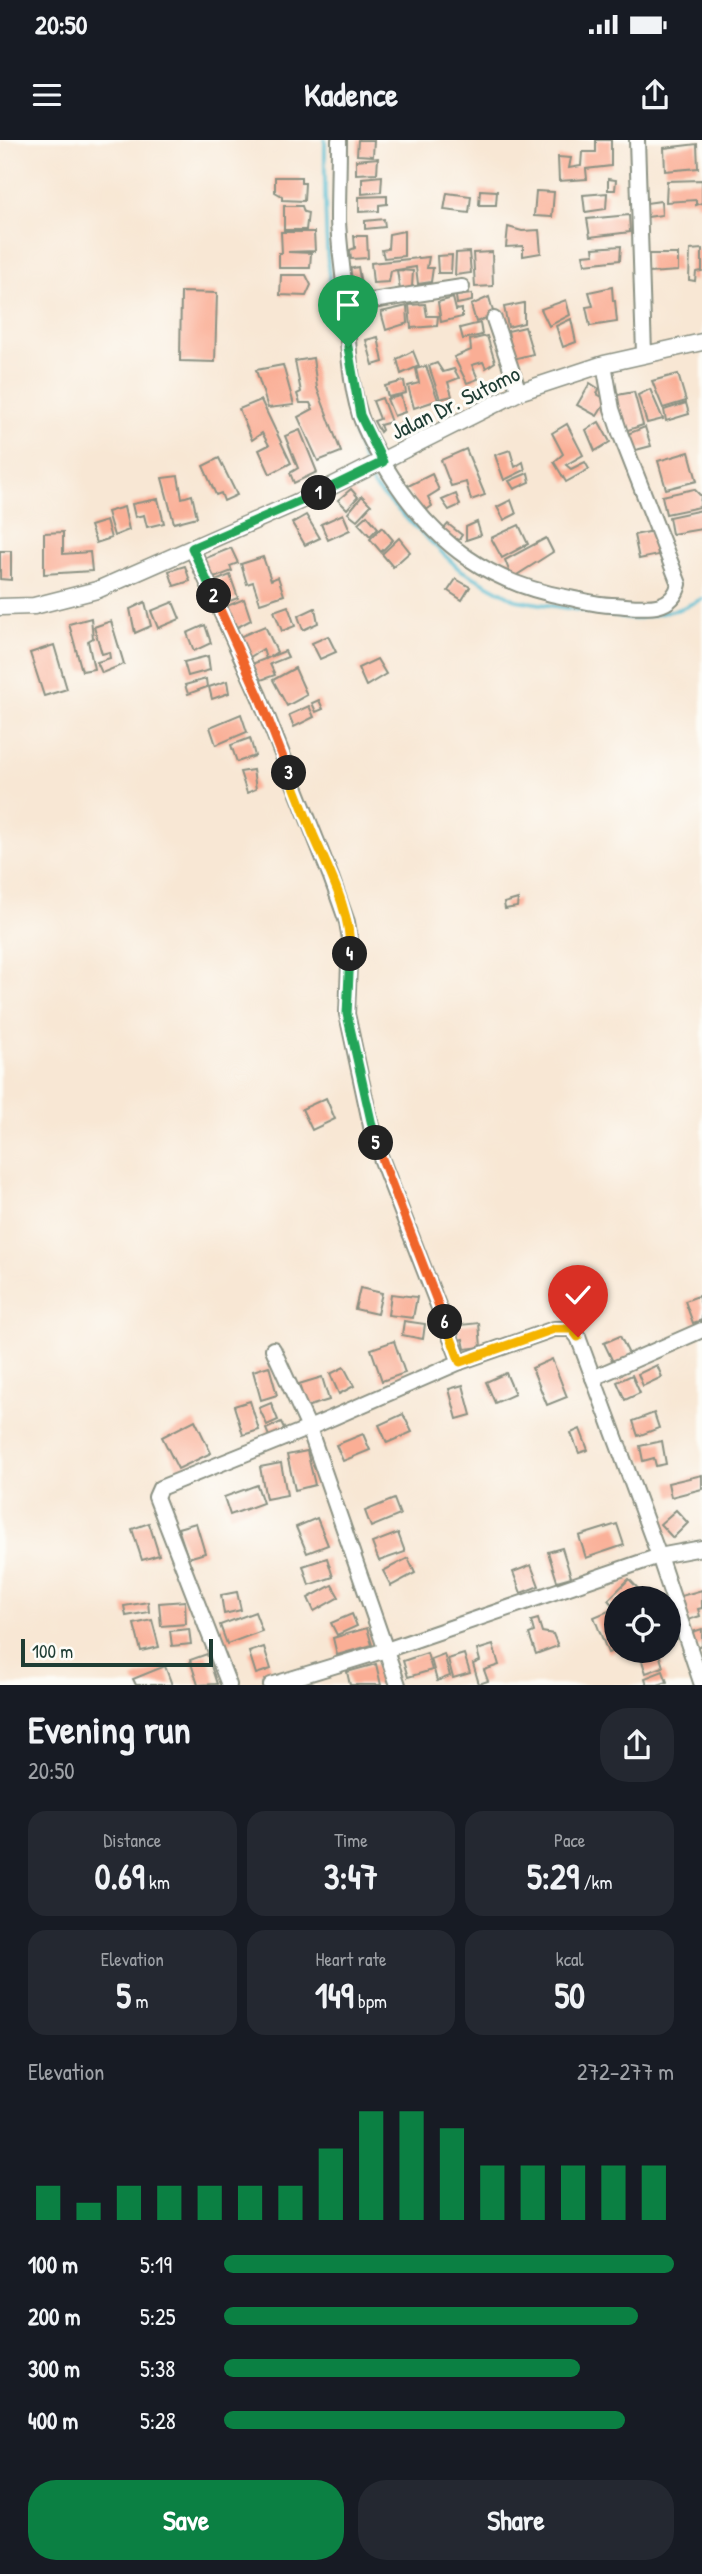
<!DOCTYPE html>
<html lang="en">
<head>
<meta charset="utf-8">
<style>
  :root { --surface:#171b24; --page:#242831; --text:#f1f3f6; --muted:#9ea1a6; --accent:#0b8043 }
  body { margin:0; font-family:"Patrick Hand",sans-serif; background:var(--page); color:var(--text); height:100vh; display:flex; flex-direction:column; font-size:26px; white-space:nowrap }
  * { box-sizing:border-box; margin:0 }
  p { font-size:23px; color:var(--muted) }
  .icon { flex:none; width:38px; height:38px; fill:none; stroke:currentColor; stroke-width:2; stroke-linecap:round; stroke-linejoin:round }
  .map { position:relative; height:1545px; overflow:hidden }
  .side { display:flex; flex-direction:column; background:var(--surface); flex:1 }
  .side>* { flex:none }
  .fabs { position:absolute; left:604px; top:1446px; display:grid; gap:14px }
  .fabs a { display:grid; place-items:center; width:77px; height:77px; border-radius:50%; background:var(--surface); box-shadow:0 2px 5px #0004; font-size:35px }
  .scale { position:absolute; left:21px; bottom:18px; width:192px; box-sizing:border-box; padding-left:7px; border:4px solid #1f3d34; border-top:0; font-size:19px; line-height:24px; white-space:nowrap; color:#1f3d34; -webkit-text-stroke:5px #fdfcf7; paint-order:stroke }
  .pin { position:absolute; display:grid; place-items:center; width:60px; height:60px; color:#fff; margin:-72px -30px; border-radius:50% 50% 50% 0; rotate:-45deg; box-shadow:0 0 7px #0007 }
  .pin .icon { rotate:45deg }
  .km { position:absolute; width:35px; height:35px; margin:-18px; border-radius:50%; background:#222; color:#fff; font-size:19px; line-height:35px; text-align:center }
  .round { display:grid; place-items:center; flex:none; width:74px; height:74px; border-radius:28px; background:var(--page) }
  .summary { display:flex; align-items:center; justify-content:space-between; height:119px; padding:0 28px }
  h1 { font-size:38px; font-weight:800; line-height:52px }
  .figures { display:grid; grid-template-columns:repeat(3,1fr); gap:10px; height:119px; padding:7px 28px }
  .figures div { display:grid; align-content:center; border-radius:18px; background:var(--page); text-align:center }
  .figures b { font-size:35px; font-weight:800 }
  .figures small { font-size:19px; font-weight:400 }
  .figures p { font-size:19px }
  .chart { height:196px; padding:14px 28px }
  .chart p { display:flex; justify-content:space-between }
  .chart svg { width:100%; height:126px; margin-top:7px; stroke:var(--accent); stroke-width:6 }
  .action { display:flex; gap:14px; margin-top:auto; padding:14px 28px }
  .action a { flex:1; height:80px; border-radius:28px; background:var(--accent); color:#fff; font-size:28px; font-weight:800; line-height:80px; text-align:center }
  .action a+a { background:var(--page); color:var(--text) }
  ul { padding:0 28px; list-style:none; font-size:23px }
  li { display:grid; grid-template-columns:112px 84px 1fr; align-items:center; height:52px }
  li i { height:18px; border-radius:9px; background:var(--accent) }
  .status { display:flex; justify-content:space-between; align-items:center; height:49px; padding:0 35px; background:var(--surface); direction:ltr }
  .status svg { height:19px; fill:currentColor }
  header { display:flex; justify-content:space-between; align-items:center; height:91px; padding:0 28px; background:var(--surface); font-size:32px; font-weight:800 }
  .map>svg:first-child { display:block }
</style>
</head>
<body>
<div class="status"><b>20:50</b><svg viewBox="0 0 49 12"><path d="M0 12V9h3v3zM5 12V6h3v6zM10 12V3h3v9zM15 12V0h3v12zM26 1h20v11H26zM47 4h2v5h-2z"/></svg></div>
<header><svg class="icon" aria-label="menu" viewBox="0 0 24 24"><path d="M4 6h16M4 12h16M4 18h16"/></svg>Kadence<svg class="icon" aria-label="share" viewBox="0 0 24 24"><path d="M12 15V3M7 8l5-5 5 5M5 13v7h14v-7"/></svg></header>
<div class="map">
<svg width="702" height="1545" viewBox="0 0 702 1545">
  <rect width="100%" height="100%" fill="#fdfcf7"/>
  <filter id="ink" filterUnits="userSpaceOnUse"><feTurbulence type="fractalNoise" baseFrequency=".0143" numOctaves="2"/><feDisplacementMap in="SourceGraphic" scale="14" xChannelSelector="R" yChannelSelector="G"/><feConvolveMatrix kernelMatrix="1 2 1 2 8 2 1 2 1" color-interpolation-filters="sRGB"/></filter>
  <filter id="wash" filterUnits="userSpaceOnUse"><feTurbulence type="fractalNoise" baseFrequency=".00686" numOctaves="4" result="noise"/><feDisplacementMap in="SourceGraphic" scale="28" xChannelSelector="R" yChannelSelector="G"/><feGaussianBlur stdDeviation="1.57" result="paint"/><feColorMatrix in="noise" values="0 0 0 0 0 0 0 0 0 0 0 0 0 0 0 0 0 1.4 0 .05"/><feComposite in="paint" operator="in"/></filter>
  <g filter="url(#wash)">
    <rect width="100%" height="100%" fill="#f8e7d4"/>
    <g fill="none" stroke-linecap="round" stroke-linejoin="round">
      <g stroke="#55bdd2" stroke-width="3.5">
        <path d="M 325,0 C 324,80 327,156 342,235 C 348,265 353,294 364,323"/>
        <polyline points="368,333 373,346 459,429 516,460 634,479 680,469 702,459"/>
      </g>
    </g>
    <g id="blocks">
      <g fill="#faae95">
        <polygon points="358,0 374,0 373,16 357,15"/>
        <polygon points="596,0 611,0 611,26 586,29 587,39 559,41 558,17 571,18 569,28 581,26 582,12 596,12"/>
        <polygon points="697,4 698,28 665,31 664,8"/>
        <polygon points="378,18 377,33 356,34 356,20"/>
        <polygon points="382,36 381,52 362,54 362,38"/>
        <polygon points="275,37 301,37 301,43 305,43 304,61 282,60 282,56 275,52"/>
        <polygon points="608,39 616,40 615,50 608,50"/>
        <polygon points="702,40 702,63 696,65 696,60 666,62 667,41"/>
        <polygon points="480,50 497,51 496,65 479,65"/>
        <polygon points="536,51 554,52 552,77 534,76"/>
        <polygon points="447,53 471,56 469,73 444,70"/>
        <polygon points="607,53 606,69 585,72 583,55"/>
        <polygon points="387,56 387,64 379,65 379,71 359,72 359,57"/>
        <polygon points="661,61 662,75 647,77 646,63"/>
        <polygon points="284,66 302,66 304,72 308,73 306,90 284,90"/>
        <polygon points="629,75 630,92 590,97 587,79"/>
        <polygon points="384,79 385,87 365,89 365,81"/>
        <polygon points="508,87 522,91 539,90 541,113 523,116 523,106 506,107"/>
        <polygon points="404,91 404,116 384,118 382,110 388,109 389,94"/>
        <polygon points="281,92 314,92 315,111 288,112 311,113 310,128 279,128 279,113 282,113"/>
        <polygon points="354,96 367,96 368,118 351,119 350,110 355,108"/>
        <polygon points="621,106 620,120 585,124 583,115 594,114 593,108"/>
        <polygon points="702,109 702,131 696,132 695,141 689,140 690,110"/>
        <polygon points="469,112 471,133 455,135 456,113"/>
        <polygon points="492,112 493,146 475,147 473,113"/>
        <polygon points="648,114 678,114 678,131 649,133"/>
        <polygon points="452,115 451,133 438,133 437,116"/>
        <polygon points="429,117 427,128 433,128 431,142 418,144 416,127 391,131 389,142 373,143 371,123"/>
        <polygon points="358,127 362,150 353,153 349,129"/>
        <polygon points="397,130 413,131 412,147 400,150"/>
        <polygon points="281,135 306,135 311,145 306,156 280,155"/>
        <polygon points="612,147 613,161 615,161 617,182 590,186 586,167 593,166 589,152"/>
        <polygon points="181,152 217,153 215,222 180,221"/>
        <polygon points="472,154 472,161 457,164 456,156"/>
        <polygon points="489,157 494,175 476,182 471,165"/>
        <polygon points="453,158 456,170 462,169 462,177 441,182 438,162"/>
        <polygon points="566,160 570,175 549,186 541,169"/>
        <polygon points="524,163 524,183 508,187 504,167"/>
        <polygon points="425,164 427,176 438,176 437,186 411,188 409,165"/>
        <polygon points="407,166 408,183 386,190 381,172"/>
        <polygon points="571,179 576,202 563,207 556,186"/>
        <polygon points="480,183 482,195 463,199 460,188"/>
        <polygon points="525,187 533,214 513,219 508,191"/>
        <polygon points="487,196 495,222 486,228 483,222 472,225 478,239 467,243 454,217 471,210 470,200"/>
        <polygon points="378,197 383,222 373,225 366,200"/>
        <polygon points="413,211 419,226 401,234 397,219"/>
        <polygon points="313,218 317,248 341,312 318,321 298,277 313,269 310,263 300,263 297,254 301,252 295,221"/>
        <polygon points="437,223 443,232 454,229 459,238 448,242 452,256 440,259 429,226"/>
        <polygon points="283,225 294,265 268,268 256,230"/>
        <polygon points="426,226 438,260 414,268 408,246 419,243 416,229"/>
        <polygon points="678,234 686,261 663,268 652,241"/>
        <polygon points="404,241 406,253 388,257 385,246"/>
        <polygon points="590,243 599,249 597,254 607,260 597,276 577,265"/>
        <polygon points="650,249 663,279 647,283 638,255"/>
        <polygon points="634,252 643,285 625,291 612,256"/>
        <polygon points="401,256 405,272 394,276 387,259"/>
        <polygon points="382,258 391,282 380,285 382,290 380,292 374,281 380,279 373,261"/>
        <polygon points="261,260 291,323 270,334 259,310 269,305 262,293 252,300 239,269"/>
        <polygon points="686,263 689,274 666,281 664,270"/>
        <polygon points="406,281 409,291 396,296 392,287"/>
        <polygon points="599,282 610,302 595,311 586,290"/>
        <polygon points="567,284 583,315 566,325 571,329 585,322 589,329 566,342 554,322 563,314 552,293"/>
        <polygon points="645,287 651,306 632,311 625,295"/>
        <polygon points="300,290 317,332 294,343 290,333 298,328 285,296"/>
        <polygon points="466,309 485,355 471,360 466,342 451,346 441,320"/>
        <polygon points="510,310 515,327 523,322 525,330 504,340 495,315"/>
        <polygon points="689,312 697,341 666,349 658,321"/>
        <polygon points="219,318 237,355 224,361 221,353 216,355 203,326"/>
        <polygon points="528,333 530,342 514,349 509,341"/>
        <polygon points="432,334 439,350 428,357 432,366 422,373 406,347"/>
        <polygon points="178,336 182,358 192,355 197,377 174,383 162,338"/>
        <polygon points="351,349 358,357 347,369 338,360"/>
        <polygon points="694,349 701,356 700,367 666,374 662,356"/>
        <polygon points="456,354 460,365 449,370 442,360"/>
        <polygon points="362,356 371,365 357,380 348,373"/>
        <polygon points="158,359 164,383 147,387 144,375 135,377 132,364"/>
        <polygon points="511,360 516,374 504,380 497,367"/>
        <polygon points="124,367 129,390 114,396 107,372"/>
        <polygon points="702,370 702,389 672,394 669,377"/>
        <polygon points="343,374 350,390 328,400 321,384"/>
        <polygon points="306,375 320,398 305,405 292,383"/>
        <polygon points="367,375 378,388 370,396 358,383"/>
        <polygon points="106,381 111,398 96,403 90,386"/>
        <polygon points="477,382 481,395 466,400 466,387"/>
        <polygon points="448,384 462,395 456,404 441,392"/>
        <polygon points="519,385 528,404 502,418 491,398"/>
        <polygon points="382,387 393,400 381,412 370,399"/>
        <polygon points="654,391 658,415 639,419 634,395"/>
        <polygon points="63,392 63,414 90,412 92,431 44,434 44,393"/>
        <polygon points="399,398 410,412 393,427 382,414"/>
        <polygon points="546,398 553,412 512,438 505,420"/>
        <polygon points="231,408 238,423 230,426 232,431 209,440 201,420"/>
        <polygon points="0,411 11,411 11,440 0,439"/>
        <polygon points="263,417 271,440 278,437 284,455 260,463 253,442 247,444 241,424"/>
        <polygon points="185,426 190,441 174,446 169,431"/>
        <polygon points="230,435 238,458 224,463 213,442"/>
        <polygon points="456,439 470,447 462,460 448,451"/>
        <polygon points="244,459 251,480 234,489 227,466"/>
        <polygon points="145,462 151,486 135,493 130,469"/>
        <polygon points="173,462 180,479 158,488 151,471"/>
        <polygon points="288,466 295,486 282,491 274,471"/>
        <polygon points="315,468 318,483 303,490 298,476"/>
        <polygon points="91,478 93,498 88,501 94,529 82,531 69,484"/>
        <polygon points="111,481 124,524 102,533 97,522 110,518 109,512 102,514 94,487"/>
        <polygon points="205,485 211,503 194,511 187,493"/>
        <polygon points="265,486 277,512 266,519 263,509 247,519 237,498"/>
        <polygon points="328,496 336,512 320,519 312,503"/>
        <polygon points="54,505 67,549 44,556 30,513"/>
        <polygon points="285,511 288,517 270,524 275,535 261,540 252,524"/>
        <polygon points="208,516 210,530 188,536 184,522"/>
        <polygon points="377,519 386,534 366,546 358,528"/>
        <polygon points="295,528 307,555 287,566 273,540"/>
        <polygon points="206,539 207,547 188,554 185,545"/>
        <polygon points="227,541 229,553 212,559 209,547"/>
        <polygon points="319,560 323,569 316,572 312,563"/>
        <polygon points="309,566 314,577 294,587 289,575"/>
        <polygon points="241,574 247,592 216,605 210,587"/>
        <polygon points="250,598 255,616 237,622 231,605"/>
        <polygon points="253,630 256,649 247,653 240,632"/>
        <polygon points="518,759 517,767 505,769 504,763"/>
        <polygon points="326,958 335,979 312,990 302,969"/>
        <polygon points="360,1148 382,1153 377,1174 355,1169"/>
        <polygon points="391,1154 417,1157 413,1178 388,1175"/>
        <polygon points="698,1156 702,1166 702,1180 693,1183 685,1161"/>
        <polygon points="404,1181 425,1184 423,1199 402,1195"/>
        <polygon points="479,1183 481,1207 465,1209 463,1199 459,1200 458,1189 461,1189 460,1185"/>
        <polygon points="620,1196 630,1216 614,1224 604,1203"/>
        <polygon points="394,1201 405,1233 382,1241 371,1209"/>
        <polygon points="552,1219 567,1257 547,1265 532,1228"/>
        <polygon points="657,1225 662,1237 643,1246 638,1234"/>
        <polygon points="269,1226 277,1255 261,1260 253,1231"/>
        <polygon points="344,1227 354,1246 339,1254 330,1234"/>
        <polygon points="506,1233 515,1254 495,1263 486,1242"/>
        <polygon points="632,1235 640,1253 625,1260 617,1242"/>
        <polygon points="322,1237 329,1260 306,1267 299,1244"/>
        <polygon points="463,1245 471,1275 457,1279 449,1249"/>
        <polygon points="250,1261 259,1290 243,1295 234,1266"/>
        <polygon points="271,1263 278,1280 267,1285 259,1268"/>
        <polygon points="654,1273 659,1288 638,1296 633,1281"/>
        <polygon points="403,1274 412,1292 387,1303 379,1285"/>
        <polygon points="195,1280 211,1313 178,1329 162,1297"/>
        <polygon points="281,1282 287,1294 271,1301 266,1289"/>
        <polygon points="580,1289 588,1310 579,1313 571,1293"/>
        <polygon points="363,1294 370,1310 343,1321 336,1305"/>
        <polygon points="662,1301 666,1324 656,1326 654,1318 643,1321 640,1306"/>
        <polygon points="307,1311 315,1345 295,1350 287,1315"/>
        <polygon points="281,1323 287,1355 266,1359 260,1327"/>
        <polygon points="702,1335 702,1349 671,1357 668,1343"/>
        <polygon points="257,1345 263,1363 230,1375 224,1357"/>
        <polygon points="394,1359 400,1375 371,1387 365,1371"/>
        <polygon points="676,1370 688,1383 673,1398 660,1384"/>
        <polygon points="317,1378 328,1405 307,1413 296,1387"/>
        <polygon points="149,1383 159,1415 142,1420 132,1389"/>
        <polygon points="196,1383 205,1413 188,1418 178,1388"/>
        <polygon points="617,1384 624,1405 586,1418 579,1396"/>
        <polygon points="398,1393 405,1412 379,1421 372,1403"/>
        <polygon points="562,1408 571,1437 557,1441 548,1412"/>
        <polygon points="327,1418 333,1437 309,1445 303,1426"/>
        <polygon points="408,1418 415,1433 391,1446 383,1431"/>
        <polygon points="531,1425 539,1446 521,1453 513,1432"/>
        <polygon points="629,1439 647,1458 616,1458 616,1469 608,1460"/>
        <polygon points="332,1445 339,1457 314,1471 308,1458"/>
        <polygon points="702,1450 702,1468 698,1469 700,1476 688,1480 681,1456"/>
        <polygon points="237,1452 241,1470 224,1474 221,1455"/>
        <polygon points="185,1461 186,1484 161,1486 159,1463"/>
        <polygon points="148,1462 149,1472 126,1476 124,1466"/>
        <polygon points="611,1470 616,1484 616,1510 608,1513 594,1477"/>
        <polygon points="255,1472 262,1491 227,1504 220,1485"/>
        <polygon points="352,1474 357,1486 337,1495 331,1483"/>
        <polygon points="538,1479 542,1492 553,1494 558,1506 536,1514 529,1494 534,1492 531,1481"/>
        <polygon points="152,1480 159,1507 141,1511 134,1484"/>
        <polygon points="367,1488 372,1505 337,1515 333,1498"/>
        <polygon points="189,1489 191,1504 172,1506 170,1491"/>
        <polygon points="702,1489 702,1505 694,1508 689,1493"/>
        <polygon points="493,1505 499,1525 484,1530 488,1541 479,1544 473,1524 480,1521 477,1510"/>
        <polygon points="264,1507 271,1529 256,1534 249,1512"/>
        <polygon points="654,1510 658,1510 663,1527 646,1533 640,1515"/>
        <polygon points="427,1513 432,1530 408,1537 403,1521"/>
        <polygon points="207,1514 217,1544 198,1545 190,1520"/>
        <polygon points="444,1514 450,1536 437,1541 431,1519"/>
        <polygon points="464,1514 470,1533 453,1538 448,1519"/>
        <polygon points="376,1524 381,1545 350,1545 347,1532"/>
        <polygon points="165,1526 172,1545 136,1545 133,1539"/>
        <polygon points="663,1531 667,1542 658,1545 647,1545 645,1538"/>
      </g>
    </g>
  </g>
  <g filter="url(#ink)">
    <use href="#blocks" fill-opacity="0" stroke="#8c9284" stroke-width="2"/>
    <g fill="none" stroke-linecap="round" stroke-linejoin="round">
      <defs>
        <g id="minor">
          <path d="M 339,0 C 339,27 338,53 338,80 C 339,108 344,136 346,165 C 348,201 349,240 360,275 C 367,296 380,318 392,337 C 436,405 490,444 570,458 C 584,461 598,465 612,465 C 638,466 672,475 679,444 L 620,293 L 612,269 L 604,224"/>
          <polyline points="637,0 644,213"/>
          <polyline points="346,165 462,147"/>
          <polyline points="494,179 519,252"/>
          <polyline points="192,408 259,556 331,737 347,782 350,799 347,874 374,1000 460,1222 309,1288 398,1545"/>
          <polyline points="460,1222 554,1189 571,1189 578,1197 659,1416 702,1545"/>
          <polyline points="593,1238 702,1190"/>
          <polyline points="229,1545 156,1357 160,1348 309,1288 273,1209"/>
          <polyline points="271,1545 386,1510 659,1416 702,1408"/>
        </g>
        <polyline id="tertiary" points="0,467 34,466 97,450 320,352 519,252 604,224 702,202"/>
      </defs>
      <use href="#minor" stroke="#8c9284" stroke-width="18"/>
      <use href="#tertiary" stroke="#8c9284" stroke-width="19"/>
      <use href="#minor" stroke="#fff" stroke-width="14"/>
      <use href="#tertiary" stroke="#fff" stroke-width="16"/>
    </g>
  </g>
  <g fill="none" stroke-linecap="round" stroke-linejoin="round" filter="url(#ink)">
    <defs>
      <polyline id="split-1" points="319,353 383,322 360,275 348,207"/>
      <polyline id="split-2" points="214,456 192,408 319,353"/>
      <polyline id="split-3" points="214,456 259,556 289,633"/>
      <path id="split-4" d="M 289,633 C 297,654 305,674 313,694 C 329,731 352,774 350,814"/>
      <polyline id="split-5" points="350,814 347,874 376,1003"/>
      <polyline id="split-6" points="376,1003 445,1182"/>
      <polyline id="split-7" points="445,1182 460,1222 554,1189 572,1189 578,1197"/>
    </defs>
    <use href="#split-1" stroke="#fff" stroke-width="14"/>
    <use href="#split-2" stroke="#fff" stroke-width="14"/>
    <use href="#split-3" stroke="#fff" stroke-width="14"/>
    <use href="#split-4" stroke="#fff" stroke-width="14"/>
    <use href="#split-5" stroke="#fff" stroke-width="14"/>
    <use href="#split-6" stroke="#fff" stroke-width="14"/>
    <use href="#split-7" stroke="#fff" stroke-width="14"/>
    <use href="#split-1" stroke="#22a559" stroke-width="9"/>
    <use href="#split-2" stroke="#22a559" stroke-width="9"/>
    <use href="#split-3" stroke="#f0652b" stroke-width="9"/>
    <use href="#split-4" stroke="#f5b400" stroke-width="9"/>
    <use href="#split-5" stroke="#22a559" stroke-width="9"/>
    <use href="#split-6" stroke="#f0652b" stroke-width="9"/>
    <use href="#split-7" stroke="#f5b400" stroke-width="9"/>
  </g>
  <g text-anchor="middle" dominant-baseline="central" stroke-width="6" stroke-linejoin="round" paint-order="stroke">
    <g font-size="23" fill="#1f3d34" stroke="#fdfcf7">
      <text transform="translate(455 262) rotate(-26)">Jalan Dr. Sutomo</text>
    </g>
  </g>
</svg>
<div class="fabs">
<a><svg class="icon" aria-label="locate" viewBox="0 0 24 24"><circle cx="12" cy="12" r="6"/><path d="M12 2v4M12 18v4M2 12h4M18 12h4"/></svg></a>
</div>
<div class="scale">100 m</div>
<div class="pin" style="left:348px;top:207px;background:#1e9e55"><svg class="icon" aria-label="arrive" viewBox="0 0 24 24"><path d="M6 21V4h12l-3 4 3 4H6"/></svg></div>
<div class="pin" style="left:578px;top:1197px;background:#d93025"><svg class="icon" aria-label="check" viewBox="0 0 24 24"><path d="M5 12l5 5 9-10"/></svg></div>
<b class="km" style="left:319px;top:353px">1</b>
<b class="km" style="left:214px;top:456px">2</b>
<b class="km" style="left:289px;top:633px">3</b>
<b class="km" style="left:350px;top:814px">4</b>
<b class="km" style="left:376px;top:1003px">5</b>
<b class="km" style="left:445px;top:1182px">6</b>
</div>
<section class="side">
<div class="summary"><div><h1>Evening run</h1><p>20:50</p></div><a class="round"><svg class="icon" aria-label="share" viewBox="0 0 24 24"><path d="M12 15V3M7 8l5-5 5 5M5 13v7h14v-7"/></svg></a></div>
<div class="figures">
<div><p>Distance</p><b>0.69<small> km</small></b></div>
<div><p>Time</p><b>3:47</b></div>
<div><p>Pace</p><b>5:29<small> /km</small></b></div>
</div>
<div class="figures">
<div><p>Elevation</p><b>5<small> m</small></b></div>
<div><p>Heart rate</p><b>149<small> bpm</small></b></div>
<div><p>kcal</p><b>50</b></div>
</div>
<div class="chart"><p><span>Elevation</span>272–277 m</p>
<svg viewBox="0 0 160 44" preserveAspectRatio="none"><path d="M5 44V32M15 44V38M25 44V32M35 44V32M45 44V32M55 44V32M65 44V32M75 44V19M85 44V6M95 44V6M105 44V12M115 44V25M125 44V25M135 44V25M145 44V25M155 44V25"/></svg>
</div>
<ul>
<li><b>100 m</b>5:19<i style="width:100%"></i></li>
<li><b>200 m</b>5:25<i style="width:92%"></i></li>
<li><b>300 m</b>5:38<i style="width:79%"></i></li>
<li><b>400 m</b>5:28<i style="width:89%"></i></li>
</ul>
<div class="action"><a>Save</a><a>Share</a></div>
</section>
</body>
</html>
